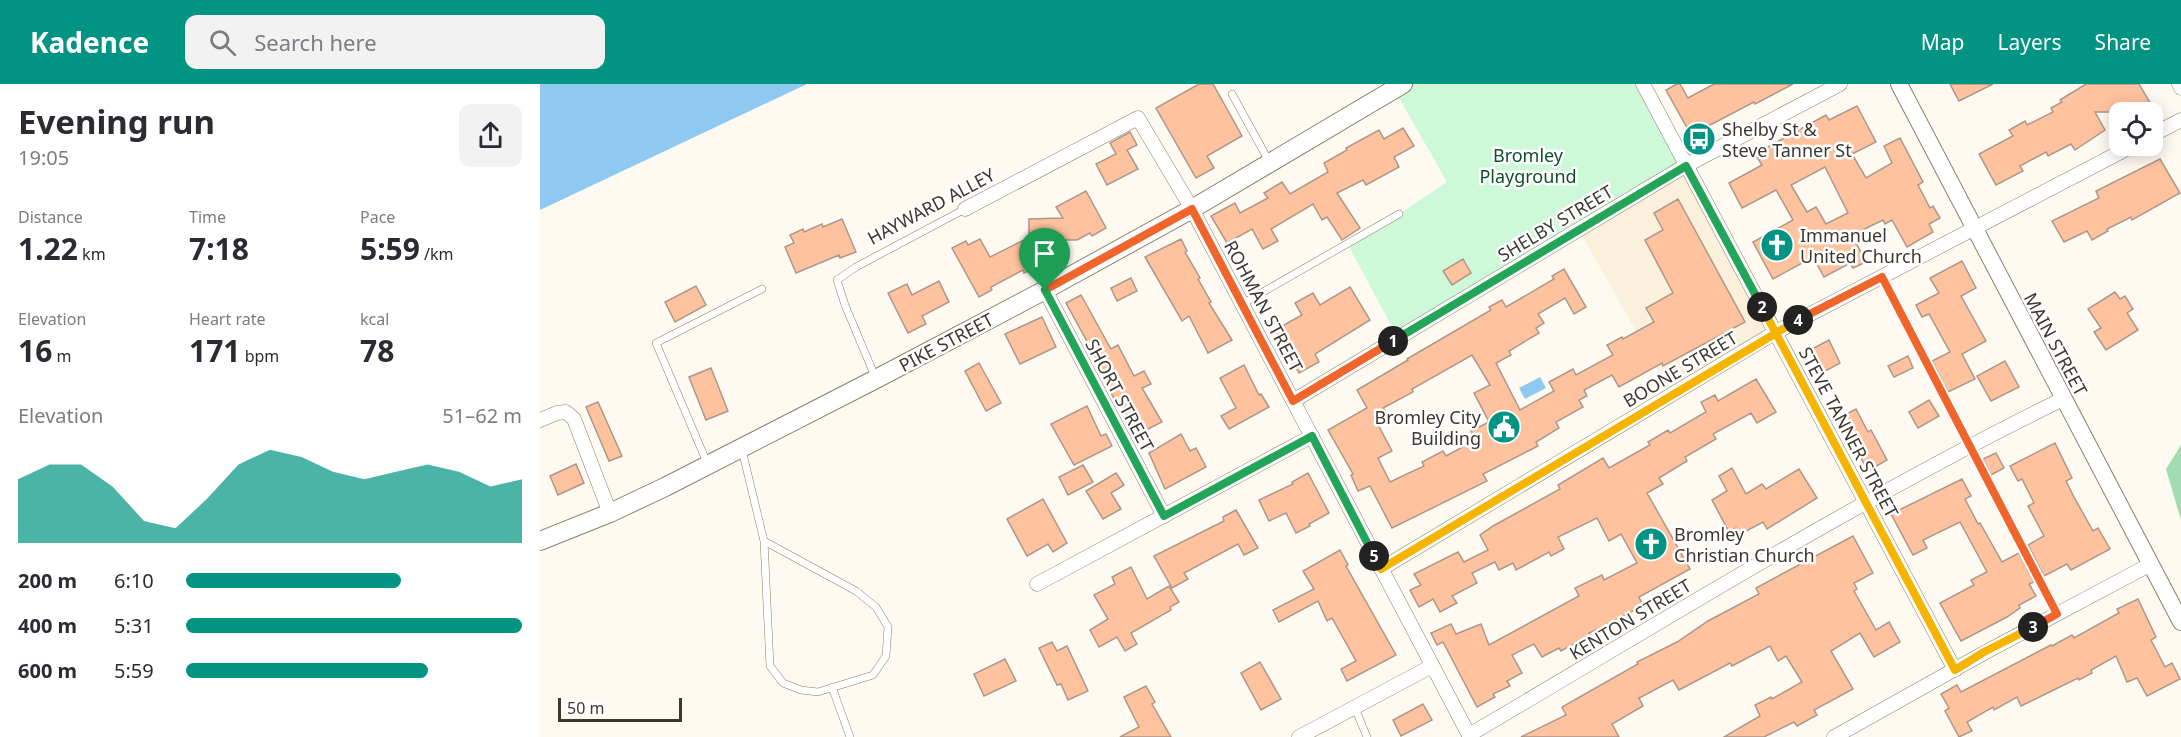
<!DOCTYPE html>
<html lang="en">
<head>
<meta charset="utf-8">
<style>
  :root { --surface:#fff; --page:#f2f2f3; --text:#2b2b33; --muted:#7c7c81; --accent:#019482 }
  body { margin:0; font-family:"Noto Sans",sans-serif; background:var(--page); color:var(--text); height:100vh; display:flex; flex-direction:column; font-size:22px; white-space:nowrap }
  * { box-sizing:border-box; margin:0 }
  p { font-size:20px; color:var(--muted) }
  .icon { flex:none; width:33px; height:33px; fill:none; stroke:currentColor; stroke-width:2; stroke-linecap:round; stroke-linejoin:round }
  .map { position:relative; flex:1; overflow:hidden }
  .side { display:flex; flex-direction:column; background:var(--surface); width:540px }
  .side>* { flex:none }
  .fabs { position:absolute; left:1569px; top:18px; display:grid; gap:12px }
  .fabs a { display:grid; place-items:center; width:54px; height:54px; border-radius:12px; background:var(--surface); box-shadow:0 3px 15px #0003; font-size:30px }
  .scale { position:absolute; left:18px; bottom:15px; width:124px; box-sizing:border-box; padding-left:6px; border:3px solid #3c382f; border-top:0; font-size:16px; line-height:21px; white-space:nowrap; color:#3c382f; -webkit-text-stroke:4px #fff; paint-order:stroke }
  .pin { position:absolute; display:grid; place-items:center; width:51px; height:51px; color:#fff; margin:-62px -26px; border-radius:50% 50% 50% 0; rotate:-45deg; box-shadow:0 0 6px #0007 }
  .pin .icon { rotate:45deg }
  .km { position:absolute; width:30px; height:30px; margin:-15px; border-radius:50%; background:#222; color:#fff; font-size:16px; line-height:30px; text-align:center }
  .round { display:grid; place-items:center; flex:none; width:63px; height:63px; border-radius:12px; background:var(--page) }
  .headline { display:flex; align-items:center; justify-content:space-between; height:102px; padding:0 18px }
  h1 { font-size:33px; font-weight:700; line-height:45px }
  .stats { display:grid; grid-template-columns:repeat(3,1fr); gap:9px; height:102px; padding:6px 18px }
  .stats div { display:grid; align-content:center }
  .stats b { font-size:30px; font-weight:700 }
  .stats small { font-size:16px; font-weight:400 }
  .stats p { font-size:16px }
  .chart { height:168px; padding:12px 18px }
  .chart p { display:flex; justify-content:space-between }
  .chart svg { width:100%; height:108px; margin-top:6px; fill:var(--accent); opacity:.7 }
  ul { padding:0 18px; list-style:none; font-size:20px }
  li { display:grid; grid-template-columns:96px 72px 1fr; align-items:center; height:45px }
  li i { height:15px; border-radius:8px; background:var(--accent) }
  header { display:flex; align-items:center; gap:36px; box-sizing:border-box; height:84px; padding:0 30px; background:var(--accent); color:#fff }
  header strong { font-size:28px }
  nav { display:flex; gap:33px; margin-inline-start:auto; font-size:21px }
  .search { width:420px; height:54px; background:var(--page); display:flex; align-items:center; gap:15px; box-sizing:border-box; padding:0 21px; border-radius:12px; color:var(--muted); font-size:22px }
  main { display:flex; flex:1; min-height:0 }
  .map>svg:first-child { display:block }
</style>
</head>
<body>
<header>
<strong>Kadence</strong>
<div class="search"><svg class="icon" aria-label="search" viewBox="0 0 24 24"><circle cx="10" cy="10" r="6"/><path d="M15 15l6 6"/></svg>Search here</div>
<nav><a>Map</a><a>Layers</a><a>Share</a></nav>
</header>
<main>
<section class="side">
<div class="headline"><div><h1>Evening run</h1><p>19:05</p></div><a class="round"><svg class="icon" aria-label="share" viewBox="0 0 24 24"><path d="M12 15V3M7 8l5-5 5 5M5 13v7h14v-7"/></svg></a></div>
<div class="stats">
<div><p>Distance</p><b>1.22<small> km</small></b></div>
<div><p>Time</p><b>7:18</b></div>
<div><p>Pace</p><b>5:59<small> /km</small></b></div>
</div>
<div class="stats">
<div><p>Elevation</p><b>16<small> m</small></b></div>
<div><p>Heart rate</p><b>171<small> bpm</small></b></div>
<div><p>kcal</p><b>78</b></div>
</div>
<div class="chart"><p><span>Elevation</span>51–62 m</p>
<svg viewBox="0 0 160 44" preserveAspectRatio="none"><path d="M0 44V18L10 12L20 12L30 21L40 35L50 38L60 26L70 12L80 6L90 9L100 15L110 18L120 15L130 12L140 15L150 21L160 18V44z"/></svg>
</div>
<ul>
<li><b>200 m</b>6:10<i style="width:64%"></i></li>
<li><b>400 m</b>5:31<i style="width:100%"></i></li>
<li><b>600 m</b>5:59<i style="width:72%"></i></li>
</ul>
</section>
<div class="map">
<svg width="1641" height="653" viewBox="0 0 1641 653">
  <rect width="100%" height="100%" fill="#fefaf1"/>
  <polygon fill="#faf0db" points="1145,82 1236,248 1132,311 1039,146"/>
  <polygon fill="#cdf9d8" points="863,0 1103,0 1145,82 858,254 807,159 859,130 907,98 854,5"/>
  <polygon fill="#a2dcb1" points="1641,361 1641,436 1626,385"/>
  <g fill="#8fc9f2">
    <polygon points="0,0 267,0 0,126"/>
    <polygon points="1000,293 1006,304 985,315 979,304"/>
  </g>
  <g fill="#fec39e" stroke="#ad978a" stroke-width="1.5" fill-rule="evenodd">
    <polygon points="659,0 673,0 702,52 667,72 674,84 656,94 616,24"/>
    <polygon points="1137,0 1140,0 1148,14 1174,0 1253,0 1215,20 1214,18 1151,51 1126,6"/>
    <polygon points="1410,0 1453,0 1419,17"/>
    <polygon points="1546,0 1599,0 1612,22 1600,28 1555,28 1565,46 1535,66 1531,60 1508,72 1506,68 1480,82 1483,87 1456,101 1439,70 1473,52 1469,46 1485,37 1487,41 1513,28 1511,24 1522,18 1520,16"/>
    <path d="M 1317,22 L 1336,58 L 1312,70 L 1326,94 L 1352,79 L 1344,62 L 1360,54 L 1383,98 L 1378,101 L 1390,124 L 1393,122 L 1400,134 L 1389,140 L 1393,148 L 1367,163 L 1352,136 L 1345,140 L 1343,136 L 1312,151 L 1326,178 L 1313,184 L 1310,179 L 1284,193 L 1273,173 L 1233,195 L 1213,158 L 1253,136 L 1236,106 L 1202,124 L 1189,99 L 1222,81 L 1215,70 L 1286,31 L 1289,36 ZM 1285,83 L 1308,129 L 1286,140 L 1276,123 L 1267,128 L 1251,101 Z"/>
    <polygon points="863,44 874,62 854,73 859,83 826,101 823,96 797,109 820,144 802,156 787,133 782,136 773,120 731,145 738,157 723,165 712,145 687,159 671,132 695,119 700,129 728,114 724,109 742,98 750,110 788,88 784,79 807,66 806,64 839,46 844,55"/>
    <polygon points="590,48 597,61 587,66 598,85 567,101 556,80 576,70 570,59"/>
    <polygon points="1620,75 1640,109 1592,136 1591,133 1567,145 1568,147 1552,156 1547,147 1524,158 1512,137 1559,114 1556,107"/>
    <polygon points="546,107 566,144 552,152 550,149 537,156 489,156 489,135 523,134 516,123"/>
    <path d="M 1138,115 L 1205,238 L 1123,282 L 1122,279 L 1079,303 L 1072,291 L 1044,306 L 1047,312 L 1039,316 L 1043,323 L 1016,338 L 1019,344 L 996,358 L 998,362 L 943,390 L 947,397 L 852,444 L 830,402 L 818,407 L 811,391 L 813,390 L 788,346 L 827,324 L 817,306 L 868,276 L 867,275 L 951,226 L 949,223 L 962,216 L 966,223 L 1014,195 L 1012,192 L 1024,185 L 1046,223 L 1034,230 L 1025,214 L 998,230 L 1004,239 L 996,244 L 999,249 L 969,267 L 971,271 L 956,279 L 980,326 L 1014,307 L 1009,298 L 1033,285 L 1036,291 L 1073,271 L 1067,261 L 1082,253 L 1083,255 L 1114,238 L 1106,224 L 1133,209 L 1105,156 L 1123,146 L 1114,129 ZM 932,271 L 950,301 L 934,309 L 949,338 L 931,347 L 936,356 L 906,372 L 903,367 L 882,378 L 884,382 L 850,398 L 838,374 L 852,367 L 834,333 L 845,326 L 843,324 L 873,308 L 872,305 Z"/>
    <polygon points="302,135 316,168 300,174 299,171 256,189 245,163 254,159 250,151 263,145 264,148 282,140 283,143"/>
    <polygon points="440,155 450,173 484,156 497,183 484,189 483,186 451,203 452,206 439,213 412,164 426,157 428,161"/>
    <polygon points="641,155 647,167 645,168 660,194 658,195 671,218 669,219 692,256 668,269 649,232 642,237 605,173"/>
    <polygon points="923,175 931,189 912,201 903,187"/>
    <polygon points="1422,177 1436,204 1421,212 1446,257 1422,270 1435,295 1408,308 1392,277 1410,268 1389,230 1382,233 1376,221 1399,209 1390,194"/>
    <polygon points="591,194 597,207 577,217 571,204"/>
    <polygon points="399,197 409,218 382,232 386,240 368,249 348,209 367,200 372,211"/>
    <polygon points="156,202 166,221 135,238 125,218"/>
    <polygon points="810,203 830,236 775,270 779,278 759,289 735,246 762,231 755,219 773,209 780,221"/>
    <polygon points="1575,208 1580,215 1585,212 1593,225 1587,229 1598,246 1566,266 1554,248 1561,244 1548,225"/>
    <polygon points="541,211 571,265 578,261 594,292 604,287 611,300 602,304 622,338 598,350 579,317 576,319 559,284 561,283 526,219"/>
    <polygon points="502,233 516,263 480,280 465,250"/>
    <polygon points="1289,256 1300,279 1282,289 1270,266"/>
    <polygon points="1368,272 1373,284 1354,293 1348,282"/>
    <polygon points="1465,277 1479,303 1451,317 1437,292"/>
    <polygon points="439,279 461,319 446,327 425,287"/>
    <polygon points="704,281 719,311 721,310 729,323 689,345 681,332 696,324 680,294"/>
    <polygon points="171,284 188,327 166,336 149,293"/>
    <polygon points="1216,295 1236,328 1217,339 1211,329 1173,350 1176,355 1145,373 1147,377 1119,394 1123,400 1107,409 1150,485 1099,513 1103,522 1049,549 1050,551 1021,567 1019,564 1002,573 994,560 972,571 982,589 967,597 970,602 953,610 955,613 937,623 903,558 897,561 891,549 911,540 916,550 941,540 949,561 1039,512 1035,504 1062,491 1064,496 1097,479 1081,450 1069,457 1057,434 1018,453 1024,465 1011,472 1009,468 976,486 973,479 959,486 955,478 932,489 937,499 912,512 917,519 900,528 893,515 879,523 870,506 881,501 874,490 918,468 924,478 948,466 940,451 953,442 1020,405 1018,401 1063,374 1069,384 1110,361 1108,358 1128,346 1130,349 1166,328 1161,318 1175,311 1178,317"/>
    <polygon points="1389,316 1399,332 1378,344 1369,328"/>
    <polygon points="58,318 82,372 69,377 46,323"/>
    <polygon points="547,322 561,352 566,350 572,362 534,381 511,340"/>
    <polygon points="1316,325 1328,348 1331,346 1347,376 1328,387 1309,352 1306,353 1297,335"/>
    <polygon points="641,350 650,367 656,364 666,383 625,405 609,369"/>
    <polygon points="1515,359 1532,394 1526,397 1534,413 1553,447 1558,444 1570,465 1531,486 1527,480 1504,492 1488,461 1504,452 1488,422 1494,419 1482,395 1478,397 1470,382"/>
    <polygon points="1456,369 1464,384 1451,391 1443,375"/>
    <polygon points="36,380 44,399 18,411 10,392"/>
    <polygon points="543,381 553,398 528,411 519,393"/>
    <polygon points="1192,384 1206,410 1222,400 1226,405 1259,385 1277,414 1227,445 1223,438 1199,451 1196,444 1189,448 1172,416 1187,407 1179,392"/>
    <polygon points="576,389 584,401 571,409 581,425 563,435 546,407"/>
    <polygon points="768,389 789,429 769,440 770,442 756,449 746,429 729,437 719,416 753,400 752,398"/>
    <polygon points="1422,395 1431,412 1425,415 1438,440 1440,439 1462,478 1479,469 1494,498 1489,500 1496,512 1479,521 1480,524 1467,533 1421,557 1400,519 1434,501 1431,496 1447,488 1420,438 1383,456 1387,464 1373,471 1351,430"/>
    <polygon points="503,415 527,459 513,468 508,460 487,472 467,435"/>
    <polygon points="696,426 718,464 704,471 698,460 644,489 648,495 632,504 614,472 684,437 683,433"/>
    <polygon points="1313,452 1333,489 1314,499 1317,505 1314,507 1336,546 1349,538 1360,558 1334,573 1320,549 1291,567 1313,605 1274,626 1277,631 1257,642 1254,638 1224,653 1184,653 1220,632 1215,621 1231,613 1232,615 1262,598 1246,572 1238,577 1230,562 1192,582 1190,579 1139,606 1133,596 1099,614 1103,622 1072,640 1079,653 981,653 1026,631 1022,623 1098,580 1097,578 1137,558 1168,537 1219,510 1216,504"/>
    <polygon points="800,466 808,481 806,482 856,571 807,597 801,585 816,577 792,534 787,537 778,517 739,538 733,526 774,505 763,487"/>
    <polygon points="591,483 607,515 629,502 639,518 630,523 631,526 591,549 597,560 585,567 577,553 559,563 550,546 568,535 554,511 575,500 572,493"/>
    <polygon points="1598,515 1616,553 1611,556 1625,583 1632,579 1640,595 1607,612 1597,594 1587,598 1576,572 1551,586 1552,589 1539,596 1538,594 1481,622 1477,613 1454,626 1453,623 1427,638 1432,647 1419,653 1405,627 1409,624 1401,610 1417,601 1421,608 1511,561 1512,562 1532,551 1534,554 1579,529 1577,525"/>
    <polygon points="512,558 517,567 527,562 548,607 528,616 521,600 517,601 499,564"/>
    <polygon points="465,575 476,597 444,612 434,590"/>
    <polygon points="720,578 741,615 721,626 701,589"/>
    <polygon points="606,602 615,618 612,620 631,653 580,653 599,643 584,613"/>
    <polygon points="883,620 892,636 861,652 853,636"/>
  </g>
  <g fill="none" stroke-linecap="round" stroke-linejoin="round">
    <defs>
      <g id="service">
        <polyline points="692,10 730,79"/>
        <polyline points="1342,193 1517,530"/>
        <polyline points="702,220 859,130"/>
        <polyline points="336,295 305,221 297,196 316,183 425,125"/>
        <polyline points="202,366 224,457 230,582 243,599 261,606 278,608 333,591 346,572 348,543 336,523 316,507 224,457"/>
        <polyline points="168,381 116,259 222,205"/>
        <polyline points="292,603 310,653"/>
        <polyline points="815,624 827,653"/>
      </g>
      <g id="minor">
        <polyline points="1103,0 1415,586"/>
        <polyline points="1639,0 1641,4"/>
        <polyline points="1612,51 1641,36"/>
        <polyline points="425,125 598,34 652,125 930,653"/>
        <polyline points="505,206 624,432"/>
        <polyline points="753,317 1145,82 1300,0"/>
        <polyline points="0,336 17,329 26,328 34,335 70,429"/>
        <polyline points="841,485 1236,248 1592,62"/>
        <polyline points="497,500 772,352"/>
        <path d="M 929,651 C 1125,536 1318,415 1523,315"/>
        <polyline points="759,653 892,582"/>
        <polyline points="1294,653 1444,569 1611,480"/>
      </g>
      <polyline id="tertiary" points="1359,0 1641,538"/>
      <polyline id="secondary" points="0,457 70,429 125,403 336,295 505,206 652,125 863,0"/>
    </defs>
    <use href="#service" stroke="#89806b" stroke-width="8"/>
    <use href="#minor" stroke="#89806b" stroke-width="15"/>
    <use href="#tertiary" stroke="#89806b" stroke-width="18"/>
    <use href="#secondary" stroke="#89806b" stroke-width="20"/>
    <use href="#service" stroke="#fff" stroke-width="7"/>
    <use href="#minor" stroke="#fff" stroke-width="14"/>
    <use href="#tertiary" stroke="#fff" stroke-width="16"/>
    <use href="#secondary" stroke="#fff" stroke-width="18"/>
  </g>
  <g fill="none" stroke-linecap="round" stroke-linejoin="round">
    <defs>
      <polyline id="split-1" points="505,206 652,125 753,317 853,257"/>
      <polyline id="split-2" points="853,257 1146,82 1222,223"/>
      <polyline id="split-3" points="1222,223 1415,586 1444,568 1493,543"/>
      <polyline id="split-4" points="1258,236 1342,193 1517,530 1493,543"/>
      <polyline id="split-5" points="834,472 841,485 1258,236"/>
      <polyline id="split-6" points="505,206 624,432 772,352 834,472"/>
    </defs>
    <use href="#split-1" stroke="#fff" stroke-width="12"/>
    <use href="#split-2" stroke="#fff" stroke-width="12"/>
    <use href="#split-3" stroke="#fff" stroke-width="12"/>
    <use href="#split-4" stroke="#fff" stroke-width="12"/>
    <use href="#split-5" stroke="#fff" stroke-width="12"/>
    <use href="#split-6" stroke="#fff" stroke-width="12"/>
    <use href="#split-1" stroke="#f0652b" stroke-width="8"/>
    <use href="#split-2" stroke="#22a559" stroke-width="8"/>
    <use href="#split-3" stroke="#f5b400" stroke-width="8"/>
    <use href="#split-4" stroke="#f0652b" stroke-width="8"/>
    <use href="#split-5" stroke="#f5b400" stroke-width="8"/>
    <use href="#split-6" stroke="#22a559" stroke-width="8"/>
  </g>
  <defs>
    <symbol id="bus-disc" viewBox="-11 -11 22 22"><circle r="9.5" fill="#019482" stroke="#fff"/><path d="M-5-6H5V4H4V6H2V4H-2V6H-4V4H-5ZM-3.5-4V0h7V-4ZM-3.5 1.2v1.5H-2V1.2ZM2 1.2v1.5H3.5V1.2Z" fill="#fff"/></symbol>
    <symbol id="church-disc" viewBox="-11 -11 22 22"><circle r="9.5" fill="#019482" stroke="#fff"/><path d="M-1.2-6h2.4v3.5h3.3v2.4h-3.3V6h-2.4V-.1h-3.3v-2.4h3.3Z" fill="#fff"/></symbol>
    <symbol id="civic-disc" viewBox="-11 -11 22 22"><circle r="9.5" fill="#019482" stroke="#fff"/><path d="M-.6-6.5H3V-4.5H.6V-3L4-1V1h2V6H-6V1h2V-1L-.6-3ZM-1.2 2.5V6h2.4V2.5Z" fill="#fff"/></symbol>
  </defs>
  <g fill-rule="evenodd">
    <use href="#bus-disc" x="1140" y="36" width="38" height="38"/>
    <use href="#church-disc" x="1218" y="142" width="38" height="38"/>
    <use href="#civic-disc" x="945" y="324" width="38" height="38"/>
    <use href="#church-disc" x="1092" y="441" width="38" height="38"/>
  </g>
  <g text-anchor="middle" dominant-baseline="central" stroke-width="5" stroke-linejoin="round" paint-order="stroke">
    <g font-size="18" fill="#3c382f" stroke="#fff" text-anchor="start">
      <text x="1182" y="45">Shelby St &amp;<tspan x="1182" dy="21">Steve Tanner St</tspan></text>
      <text x="1260" y="151">Immanuel<tspan x="1260" dy="21">United Church</tspan></text>
      <text x="941" y="333" text-anchor="end">Bromley City<tspan x="941" dy="21">Building</tspan></text>
      <text x="1134" y="450">Bromley<tspan x="1134" dy="21">Christian Church</tspan></text>
    </g>
    <g font-size="18" fill="#0d502a" stroke="#fff">
      <text x="988" y="71">Bromley<tspan x="988" dy="21">Playground</tspan></text>
    </g>
    <g font-size="18" fill="#3c382f" stroke="#fff">
      <text transform="translate(391 122) rotate(-28)">HAYWARD ALLEY</text>
      <text transform="translate(1015 139) rotate(-31)">SHELBY STREET</text>
      <text transform="translate(724 222) rotate(62)">ROHMAN STREET</text>
      <text transform="translate(406 258) rotate(-28)">PIKE STREET</text>
      <text transform="translate(1516 260) rotate(62)">MAIN STREET</text>
      <text transform="translate(1140 285) rotate(-31)">BOONE STREET</text>
      <text transform="translate(580 311) rotate(62)">SHORT STREET</text>
      <text transform="translate(1309 348) rotate(62)">STEVE TANNER STREET</text>
      <text transform="translate(1090 535) rotate(-31)">KENTON STREET</text>
    </g>
  </g>
</svg>
<div class="fabs">
<a><svg class="icon" aria-label="locate" viewBox="0 0 24 24"><circle cx="12" cy="12" r="6"/><path d="M12 2v4M12 18v4M2 12h4M18 12h4"/></svg></a>
</div>
<div class="scale">50 m</div>
<div class="pin" style="left:505px;top:206px;background:#1e9e55"><svg class="icon" aria-label="arrive" viewBox="0 0 24 24"><path d="M6 21V4h12l-3 4 3 4H6"/></svg></div>
<b class="km" style="left:853px;top:257px">1</b>
<b class="km" style="left:1222px;top:223px">2</b>
<b class="km" style="left:1493px;top:543px">3</b>
<b class="km" style="left:1258px;top:236px">4</b>
<b class="km" style="left:834px;top:472px">5</b>
</div>
</main>
</body>
</html>
